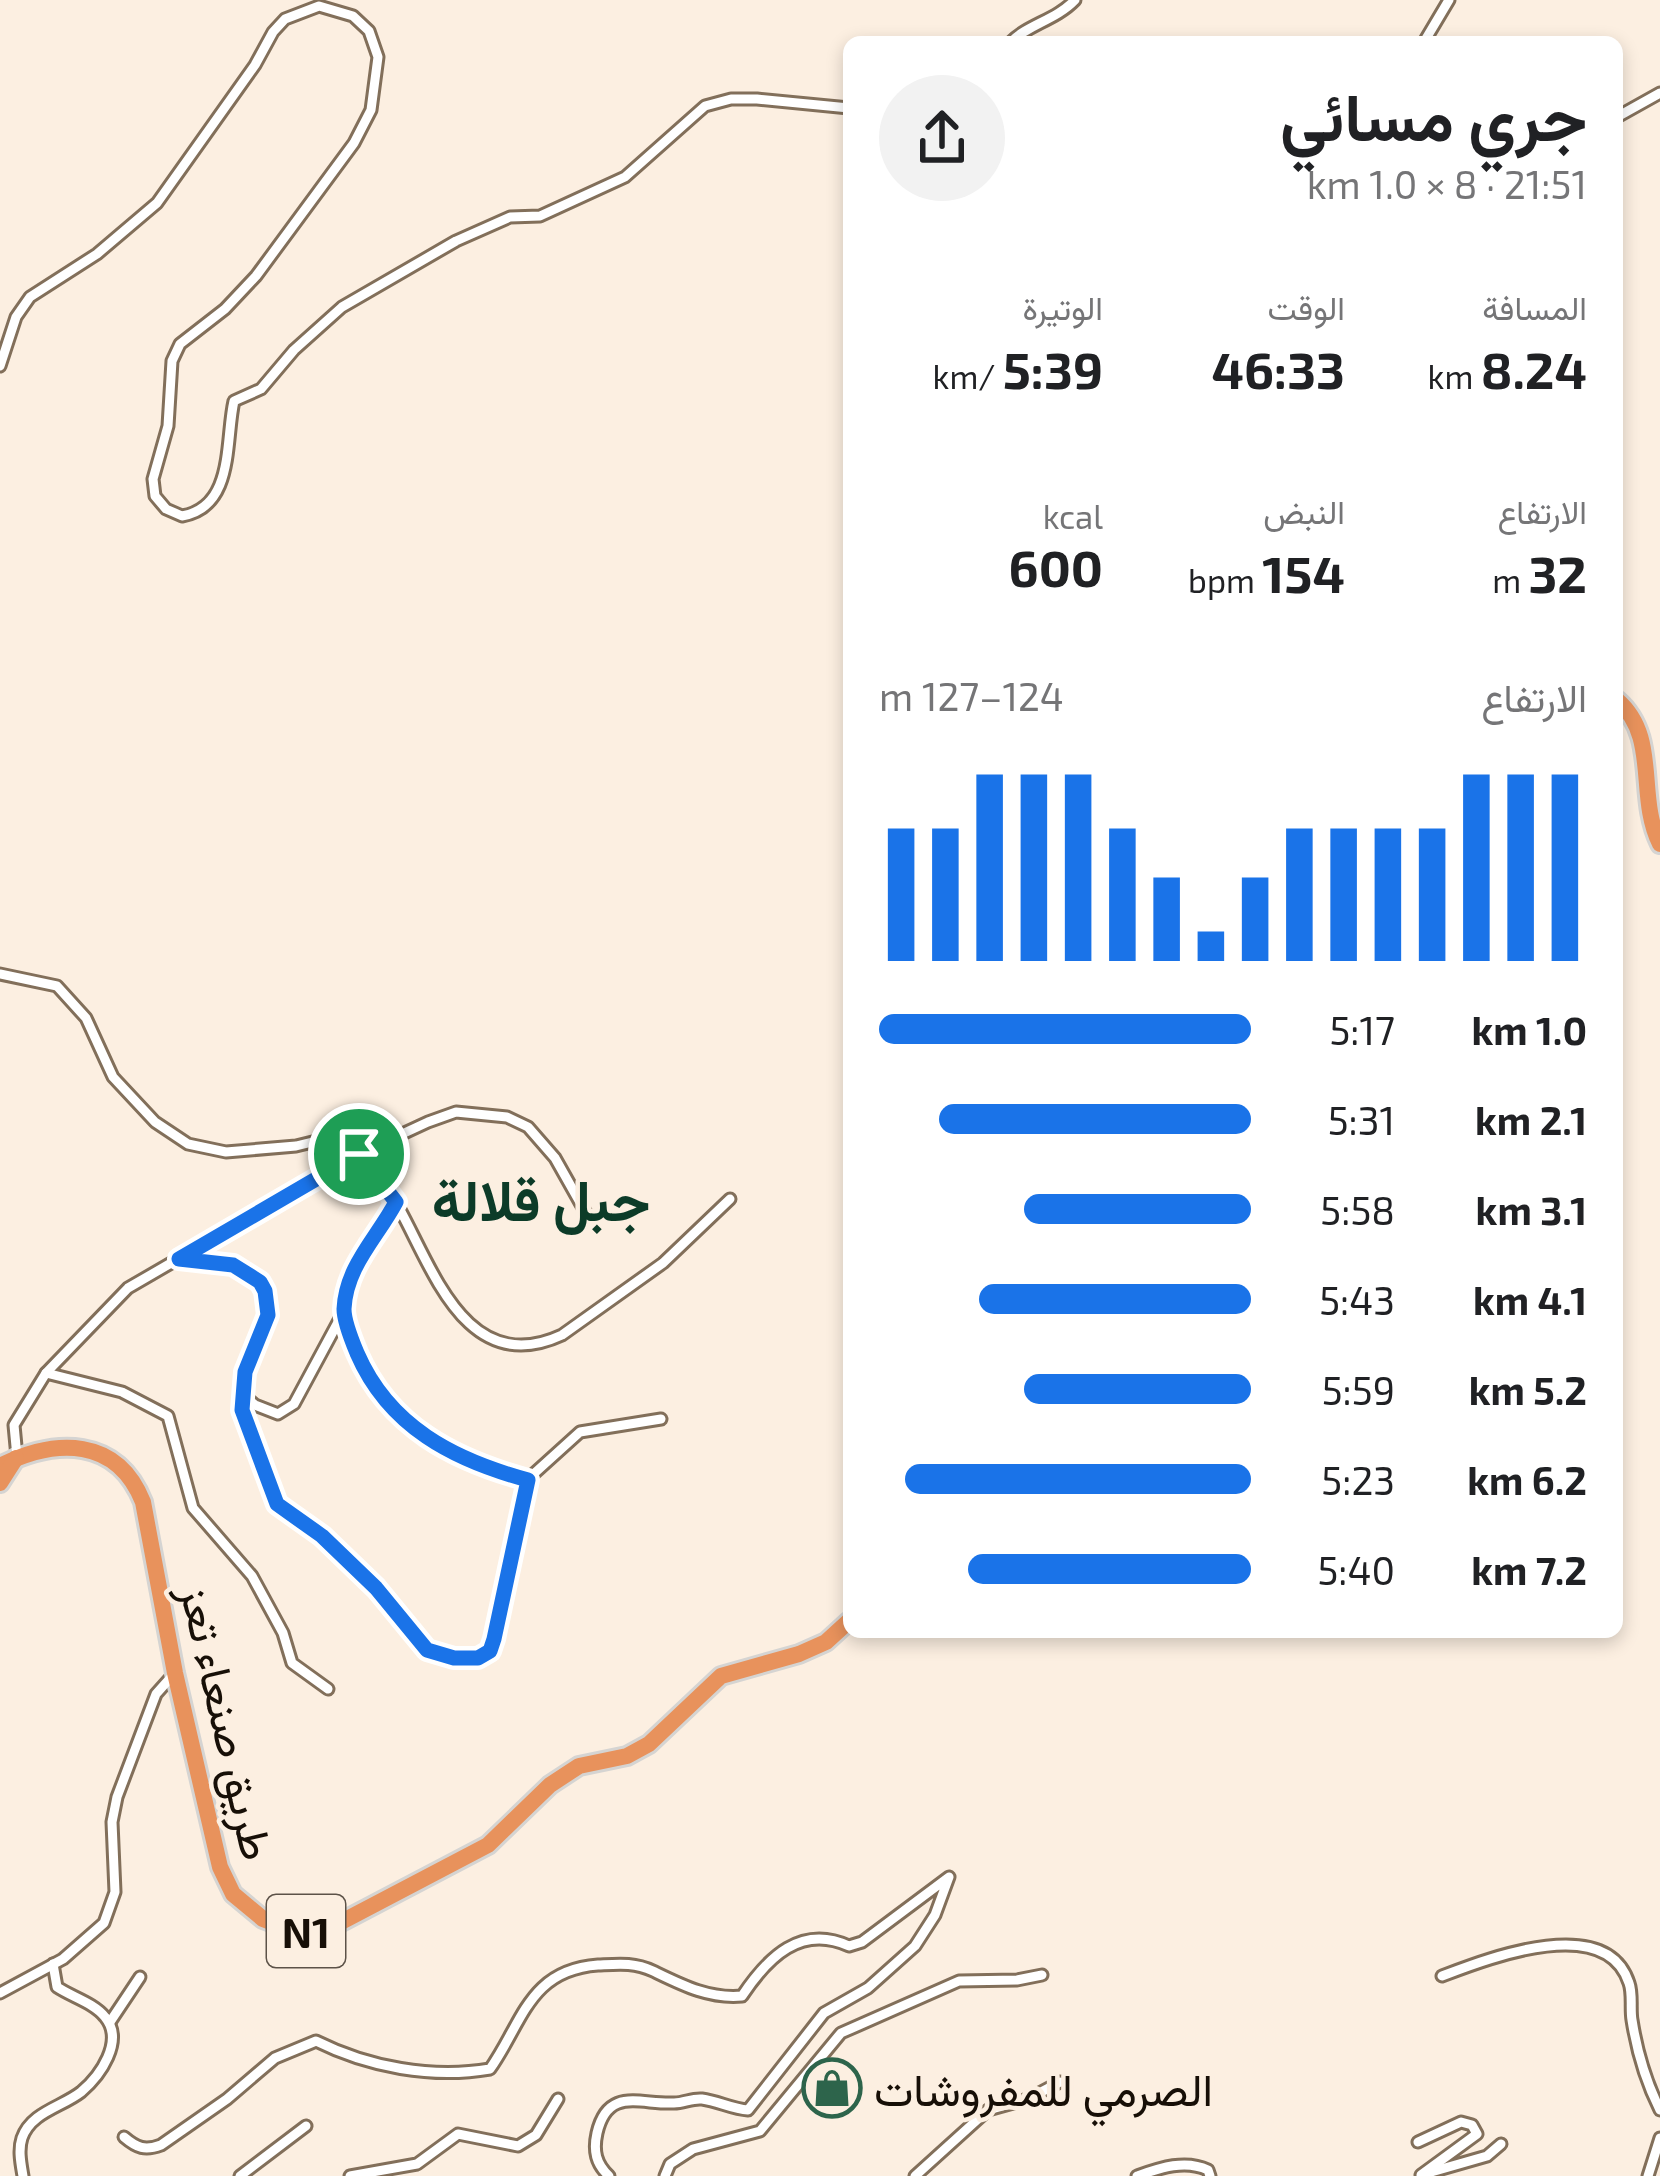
<!DOCTYPE html>
<html lang="ar">
<head>
<meta charset="utf-8">
<style>
  :root { --surface:#fff; --page:#f2f2f2; --text:#202124; --muted:#757577; --accent:#1a73e8 }
  body { margin:0; font-family:"Exo 2",Vazirmatn,sans-serif; background:var(--page); color:var(--text); direction:rtl; height:100vh; display:flex; flex-direction:column; font-size:45px; white-space:nowrap }
  * { box-sizing:border-box; margin:0 }
  p { font-size:39px; color:var(--muted) }
  .icon { flex:none; width:66px; height:66px; fill:none; stroke:currentColor; stroke-width:2; stroke-linecap:round; stroke-linejoin:round }
  .map { position:relative; flex:1; overflow:hidden; direction:ltr }
  .details { position:absolute; left:843px; top:36px; width:780px; height:1602px; display:flex; flex-direction:column; background:var(--surface); border-radius:18px; box-shadow:0 6px 18px #0003; direction:rtl }
  .details>* { flex:none }
  .pin { position:absolute; display:grid; place-items:center; width:102px; height:102px; color:#fff; margin:-51px; border:6px solid #fff; border-radius:50%; box-shadow:0 3px 12px #0007 }
  .round { display:grid; place-items:center; flex:none; width:126px; height:126px; border-radius:63px; background:var(--page) }
  .overview { display:flex; align-items:center; justify-content:space-between; height:204px; padding:0 36px }
  h1 { font-size:66px; font-weight:700; line-height:90px }
  .stats { display:grid; grid-template-columns:repeat(3,1fr); gap:18px; height:204px; padding:12px 36px }
  .stats div { display:grid; align-content:center }
  .stats b { font-size:51px; font-weight:700 }
  .stats small { font-size:33px; font-weight:400 }
  .stats p { font-size:33px }
  .chart { height:336px; padding:24px 36px }
  .chart p { display:flex; justify-content:space-between }
  .chart svg { width:100%; height:216px; margin-top:12px; stroke:var(--accent); stroke-width:6 }
  ul { padding:0 36px; list-style:none; font-size:39px }
  li { display:grid; grid-template-columns:192px 144px 1fr; align-items:center; height:90px }
  li i { height:30px; border-radius:15px; background:var(--accent) }
  .map>svg:first-child { display:block }
</style>
</head>
<body>
<div class="map">
<svg width="1660" height="2176" viewBox="0 0 1660 2176">
  <rect width="100%" height="100%" fill="#fcefe1"/>
  <g fill="none" stroke-linecap="round" stroke-linejoin="round">
    <defs>
      <g id="street">
        <path d="M 1011,42 C 1027,25 1056,20 1075,0"/>
        <polyline points="1424,42 1449,0"/>
        <polyline points="1617,117 1660,93"/>
        <path d="M 0,366 L 16,317 L 30,297 L 97,254 L 157,203 L 255,65 L 273,32 L 285,19 L 319,6 L 353,16 L 369,31 L 378,57 L 371,110 L 354,143 L 256,276 L 225,309 L 180,344 L 172,361 L 168,426 L 153,479 L 155,496 L 166,509 L 182,516 C 235,507 225,440 234,401 L 261,389 L 294,350 L 342,307 L 456,241 L 510,217 L 540,216 L 625,177 L 705,106 L 731,99 L 757,99 L 849,108"/>
        <path d="M 0,974 L 57,986 L 86,1018 L 113,1077 L 155,1122 L 188,1144 L 226,1152 L 296,1146 L 337,1136 L 348,1140 C 365,1162 385,1184 399,1208 C 433,1269 467,1379 562,1335 L 663,1263 L 730,1199"/>
        <path d="M 179,1259 L 233,1265 L 260,1282 L 268,1302 L 268,1315 L 245,1372 L 242,1410 L 271,1492 L 287,1514 L 322,1536 L 377,1588 L 427,1650 C 446,1660 473,1664 490,1651 L 528,1479 L 580,1432 L 661,1419"/>
        <path d="M 343,1313 C 379,1418 420,1451 528,1479"/>
        <polyline points="46,1373 122,1392 168,1416 193,1508 252,1576 283,1633 292,1663 328,1689"/>
        <polyline points="242,1394 255,1405 278,1414 294,1404 343,1313 359,1259 396,1202"/>
        <polyline points="17,1457 14,1425 46,1373 128,1288 359,1154 428,1122 456,1112 507,1117 528,1127 555,1158 586,1213"/>
        <path d="M 1442,1976 C 1487,1959 1606,1912 1629,1983 C 1633,1994 1630,2009 1632,2020 C 1637,2052 1646,2082 1660,2110"/>
        <polyline points="0,1993 63,1959 104,1923 115,1892 112,1822 117,1797 156,1694 173,1675"/>
        <polyline points="110,2022 140,1977"/>
        <path d="M 124,2137 C 137,2148 145,2151 161,2145 L 227,2099 L 275,2058 L 316,2041 C 368,2067 432,2079 490,2069 C 523,2022 529,1970 598,1965 C 618,1964 634,1962 653,1971 C 682,1985 709,1999 742,1996 C 768,1957 801,1924 849,1946 L 862,1942 L 949,1877 L 935,1915 L 915,1946 L 868,1988 L 824,2013 L 748,2110 C 732,2109 718,2101 702,2099 C 692,2098 684,2103 674,2103 C 641,2105 608,2086 597,2133 C 593,2151 596,2164 609,2176"/>
        <polyline points="1418,2142 1461,2122 1472,2125 1477,2134 1421,2175"/>
        <polyline points="1424,2174 1487,2156 1501,2144"/>
        <path d="M 23,2176 C 21,2164 18,2150 22,2138 C 31,2112 62,2107 81,2092 C 100,2076 125,2041 105,2017 C 94,2003 72,1997 57,1987 L 53,1964"/>
        <polyline points="240,2176 306,2126"/>
        <polyline points="350,2176 417,2164 458,2134 518,2146 536,2135 558,2099"/>
        <polyline points="665,2176 670,2164 693,2149 760,2131 841,2033 959,1981 1017,1980 1042,1975"/>
        <polyline points="915,2176 988,2110 1028,2099 1060,2082"/>
        <path d="M 1137,2176 C 1160,2168 1185,2159 1208,2170 L 1210,2176"/>
        <polyline points="1648,2176 1660,2138"/>
      </g>
      <g id="highway">
        <path d="M 1617,700 C 1660,737 1636,796 1660,844"/>
        <path d="M 0,1466 C 56,1438 117,1437 143,1502 L 175,1673 L 220,1867 L 233,1894 L 263,1919 L 289,1929 L 326,1930 L 488,1845 L 550,1785 L 579,1766 L 627,1756 L 649,1744 L 721,1676 L 799,1654 L 826,1642 L 849,1621"/>
        <polyline points="0,1483 16,1458"/>
      </g>
    </defs>
    <use href="#street" stroke="#826f5a" stroke-width="15"/>
    <use href="#highway" stroke="#d5d4d2" stroke-width="22"/>
    <use href="#street" stroke="#fff" stroke-width="9"/>
    <use href="#highway" stroke="#e8925c" stroke-width="16"/>
  </g>
  <g fill="none" stroke-linecap="round" stroke-linejoin="round">
    <defs>
      <path id="route" d="M 359,1154 L 396,1202 C 377,1238 346,1266 344,1309 C 344,1322 352,1341 357,1353 C 389,1427 454,1460 528,1480 L 494,1639 L 490,1651 L 478,1658 L 454,1658 L 427,1650 L 376,1588 L 322,1536 L 277,1504 L 242,1410 L 245,1372 L 268,1315 L 265,1291 L 260,1282 L 233,1265 L 179,1259 Z"/>
    </defs>
    <use href="#route" stroke="#fff" stroke-width="24"/>
    <use href="#route" stroke="#1a73e8" stroke-width="15"/>
  </g>
  <defs>
    <symbol id="shop-ring" viewBox="-11 -11 22 22"><circle r="9.5" fill="#fcefe1" stroke="#2d644b" stroke-width="1.5"/><path d="M-5-2.5h2.3a2.7 3.5 0 0 1 5.4 0H5L5.5 6h-11ZM-1.5-2.5h3a1.5 2.3 0 0 0-3 0Z" fill="#2d644b"/></symbol>
  </defs>
  <g fill-rule="evenodd">
    <use href="#shop-ring" x="799" y="2055" width="66" height="66"/>
  </g>
  <g text-anchor="middle" dominant-baseline="central" stroke-width="9" stroke-linejoin="round" paint-order="stroke">
    <rect fill="#fcefe1" stroke="#5c5248" stroke-width="3" x="267" y="1895" width="78" height="72" rx="9"/>
    <g font-size="42" font-weight="bold" fill="#170f07">
      <text x="306" y="1931">N1</text>
    </g>
    <g font-size="45" fill="#170f07" stroke="#fcefe1">
      <text transform="translate(229 1722) rotate(77)">طريق صنعاء تعز</text>
    </g>
    <g font-size="45" fill="#170f07" stroke="#fcefe1" text-anchor="start">
      <text x="874" y="2088">الصرمي للمفروشات</text>
    </g>
    <g font-size="57" font-weight="bold" fill="#0c3b28" stroke="#fcefe1">
      <text x="541" y="1198">جبل قلالة</text>
    </g>
  </g>
</svg>
<div class="pin" style="left:359px;top:1154px;background:#1e9e55"><svg class="icon" aria-label="arrive" viewBox="0 0 24 24"><path d="M6 21V4h12l-3 4 3 4H6"/></svg></div>
<section class="details">
<div class="overview"><div><h1>جري مسائي</h1><p>21:51 · 8 × 1.0 km</p></div><a class="round"><svg class="icon" aria-label="share" viewBox="0 0 24 24"><path d="M12 15V3M7 8l5-5 5 5M5 13v7h14v-7"/></svg></a></div>
<div class="stats">
<div><p>المسافة</p><b>8.24<small> km</small></b></div>
<div><p>الوقت</p><b>46:33</b></div>
<div><p>الوتيرة</p><b>5:39<small> /km</small></b></div>
</div>
<div class="stats">
<div><p>الارتفاع</p><b>32<small> m</small></b></div>
<div><p>النبض</p><b>154<small> bpm</small></b></div>
<div><p>kcal</p><b>600</b></div>
</div>
<div class="chart"><p><span>الارتفاع</span>124–127 m</p>
<svg viewBox="0 0 160 44" preserveAspectRatio="none"><path d="M5 44V17M15 44V17M25 44V6M35 44V6M45 44V6M55 44V17M65 44V27M75 44V38M85 44V27M95 44V17M105 44V17M115 44V17M125 44V17M135 44V6M145 44V6M155 44V6"/></svg>
</div>
<ul>
<li><b>1.0 km</b>5:17<i style="width:100%"></i></li>
<li><b>2.1 km</b>5:31<i style="width:84%"></i></li>
<li><b>3.1 km</b>5:58<i style="width:61%"></i></li>
<li><b>4.1 km</b>5:43<i style="width:73%"></i></li>
<li><b>5.2 km</b>5:59<i style="width:61%"></i></li>
<li><b>6.2 km</b>5:23<i style="width:93%"></i></li>
<li><b>7.2 km</b>5:40<i style="width:76%"></i></li>
</ul>
</section>
</div>
</body>
</html>
